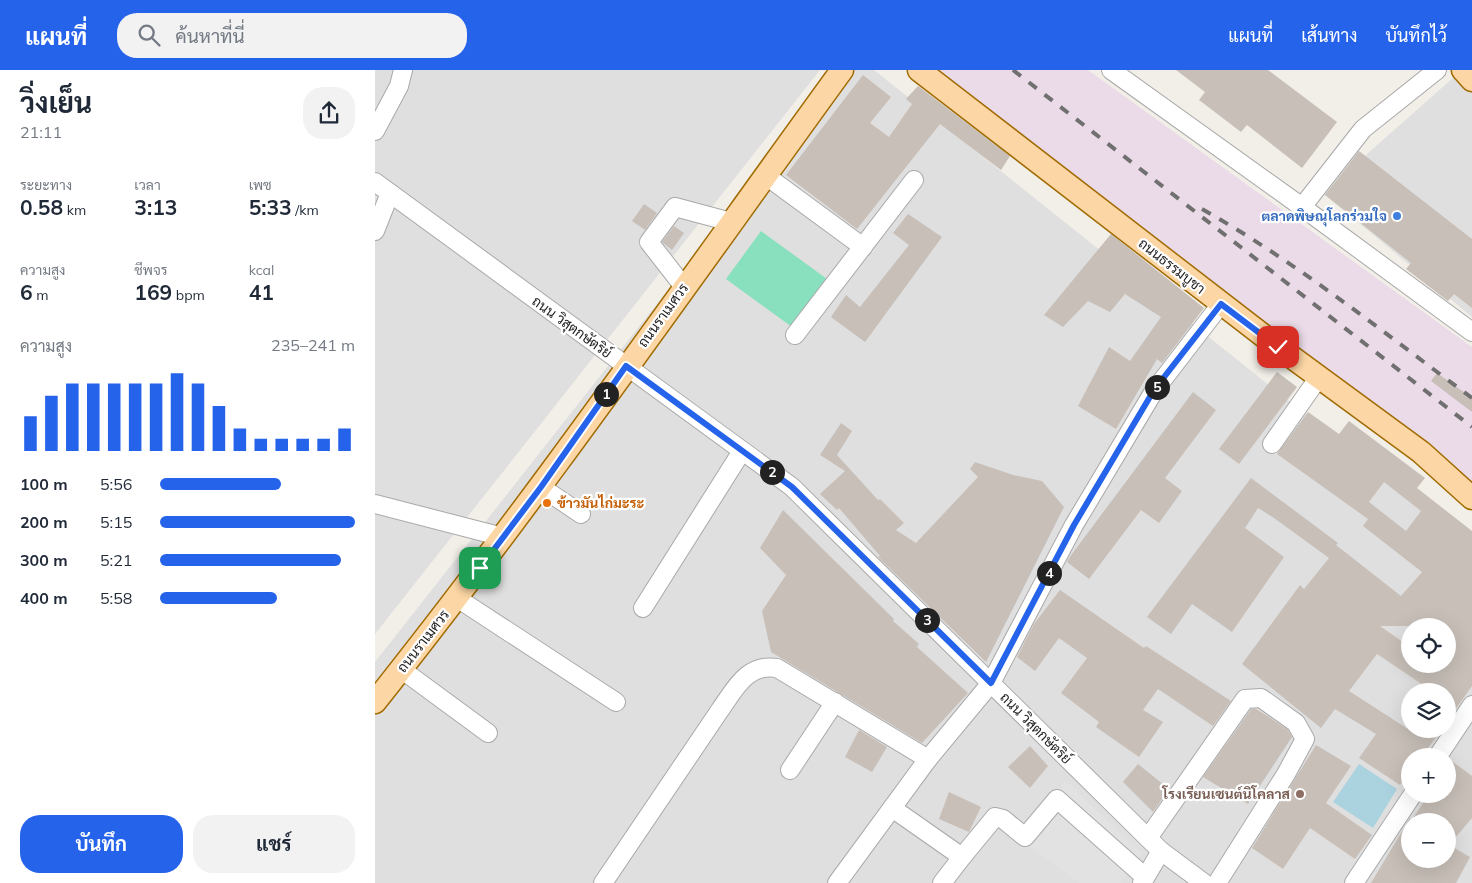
<!DOCTYPE html>
<html lang="th">
<head>
<meta charset="utf-8">
<style>
  :root { --surface:#fff; --page:#f2f2f3; --text:#1f2937; --muted:#747a83; --accent:#2563eb }
  body { margin:0; font-family:Mulish,Sarabun,sans-serif; background:var(--page); color:var(--text); height:100vh; display:flex; flex-direction:column; font-size:19px; white-space:nowrap }
  * { box-sizing:border-box; margin:0 }
  p { font-size:16px; color:var(--muted) }
  .icon { flex:none; width:28px; height:28px; fill:none; stroke:currentColor; stroke-width:2; stroke-linecap:round; stroke-linejoin:round }
  .map { position:relative; flex:1; overflow:hidden }
  .sheet { display:flex; flex-direction:column; background:var(--surface); width:375px }
  .sheet>* { flex:none }
  .controls { position:absolute; left:1026px; top:548px; display:grid; gap:10px }
  .controls a { display:grid; place-items:center; width:55px; height:55px; border-radius:50%; background:var(--surface); box-shadow:0 5px 20px #0002; font-size:25px }
  .pin { position:absolute; display:grid; place-items:center; width:42px; height:42px; color:#fff; margin:-21px; border-radius:10px; box-shadow:0 2px 8px #0006 }
  .km { position:absolute; width:25px; height:25px; margin:-12px; border-radius:50%; background:#222; color:#fff; font-size:14px; line-height:25px; text-align:center }
  .round { display:grid; place-items:center; flex:none; width:52px; height:52px; border-radius:20px; background:var(--page) }
  .head { display:flex; align-items:center; justify-content:space-between; height:85px; padding:0 20px }
  h1 { font-size:28px; font-weight:700; line-height:38px }
  .figures { display:grid; grid-template-columns:repeat(3,1fr); gap:8px; height:85px; padding:5px 20px }
  .figures div { display:grid; align-content:center }
  .figures b { font-size:21px; font-weight:700 }
  .figures small { font-size:14px; font-weight:400 }
  .figures p { font-size:14px }
  .chart { height:140px; padding:10px 20px }
  .chart p { display:flex; justify-content:space-between }
  .chart svg { width:100%; height:90px; margin-top:5px; stroke:var(--accent); stroke-width:6 }
  .cta { display:flex; gap:10px; margin-top:auto; padding:10px 20px }
  .cta a { flex:1; height:58px; border-radius:20px; background:var(--accent); color:#fff; font-size:20px; font-weight:700; line-height:58px; text-align:center }
  .cta a+a { background:var(--page); color:var(--text) }
  ul { padding:0 20px; list-style:none; font-size:16px }
  li { display:grid; grid-template-columns:80px 60px 1fr; align-items:center; height:38px }
  li i { height:12px; border-radius:6px; background:var(--accent) }
  header { display:flex; align-items:center; gap:30px; box-sizing:border-box; height:70px; padding:0 25px; background:var(--accent); color:#fff }
  header strong { font-size:24px }
  nav { display:flex; gap:28px; margin-inline-start:auto; font-size:18px }
  .search { width:350px; height:45px; background:var(--page); display:flex; align-items:center; gap:12px; box-sizing:border-box; padding:0 18px; border-radius:20px; color:var(--muted); font-size:19px }
  main { display:flex; flex:1; min-height:0 }
  .map>svg:first-child { display:block }
</style>
</head>
<body>
<header>
<strong>แผนที่</strong>
<div class="search"><svg class="icon" aria-label="search" viewBox="0 0 24 24"><circle cx="10" cy="10" r="6"/><path d="M15 15l6 6"/></svg>ค้นหาที่นี่</div>
<nav><a>แผนที่</a><a>เส้นทาง</a><a>บันทึกไว้</a></nav>
</header>
<main>
<section class="sheet">
<div class="head"><div><h1>วิ่งเย็น</h1><p>21:11</p></div><a class="round"><svg class="icon" aria-label="share" viewBox="0 0 24 24"><path d="M12 15V3M7 8l5-5 5 5M5 13v7h14v-7"/></svg></a></div>
<div class="figures">
<div><p>ระยะทาง</p><b>0.58<small> km</small></b></div>
<div><p>เวลา</p><b>3:13</b></div>
<div><p>เพซ</p><b>5:33<small> /km</small></b></div>
</div>
<div class="figures">
<div><p>ความสูง</p><b>6<small> m</small></b></div>
<div><p>ชีพจร</p><b>169<small> bpm</small></b></div>
<div><p>kcal</p><b>41</b></div>
</div>
<div class="chart"><p><span>ความสูง</span>235–241 m</p>
<svg viewBox="0 0 160 44" preserveAspectRatio="none"><path d="M5 44V27M15 44V17M25 44V11M35 44V11M45 44V11M55 44V11M65 44V11M75 44V6M85 44V11M95 44V22M105 44V33M115 44V38M125 44V38M135 44V38M145 44V38M155 44V33"/></svg>
</div>
<ul>
<li><b>100 m</b>5:56<i style="width:62%"></i></li>
<li><b>200 m</b>5:15<i style="width:100%"></i></li>
<li><b>300 m</b>5:21<i style="width:93%"></i></li>
<li><b>400 m</b>5:58<i style="width:60%"></i></li>
</ul>
<div class="cta"><a>บันทึก</a><a>แชร์</a></div>
</section>
<div class="map">
<svg width="1097" height="813" viewBox="0 0 1097 813">
  <rect width="100%" height="100%" fill="#f2efe9"/>
  <g fill="#e0dfdf" fill-rule="evenodd">
    <polygon points="0,0 445,0 0,564"/>
    <path d="M 466,0 L 499,0 L 1097,477 L 1097,813 L 0,813 L 0,592 ZM 1035,556 L 1072,556 L 1072,594 L 1035,594 ZM 1035,621 L 1072,621 L 1072,659 L 1035,659 ZM 1035,686 L 1072,686 L 1072,724 L 1035,724 ZM 1035,751 L 1072,751 L 1072,789 L 1035,789 Z"/>
    <polygon points="1087,0 1097,0 1097,247 948,123"/>
  </g>
  <polygon fill="#ebdbe8" points="563,0 713,0 1097,277 1097,424 884,249"/>
  <polygon fill="#88e0be" points="386,161 452,209 417,257 351,209"/>
  <polygon fill="#e2e2e2" points="690,710 767,783 746,813 704,813 650,773"/>
  <polygon fill="#aad3df" points="984,694 1022,719 998,758 958,732"/>
  <g fill="#c7bfb8" fill-rule="evenodd">
    <polygon points="801,0 893,0 962,52 927,98 872,55 866,62 824,30 830,22"/>
    <polygon points="488,5 516,27 495,53 514,67 537,34 531,29 543,16 635,86 626,100 565,54 482,159 411,105"/>
    <polygon points="984,81 1097,169 1097,238 1079,224 1073,231 1031,199 1036,193 950,125"/>
    <polygon points="269,134 282,143 270,160 257,151"/>
    <polygon points="533,144 567,167 490,272 456,247 471,225 485,237 534,175 518,163"/>
    <polygon points="299,156 309,163 297,180 287,172"/>
    <polygon points="736,164 829,238 787,293 782,289 741,359 703,336 734,277 755,291 786,247 750,224 735,242 713,231 688,257 669,245"/>
    <polygon points="902,302 922,317 864,394 844,379"/>
    <polygon points="1062,303 1097,328 1097,342 1056,311"/>
    <polygon points="818,322 841,340 790,408 807,421 784,453 766,440 714,509 692,492 694,488"/>
    <path d="M 933,342 L 964,364 L 974,351 L 1050,408 L 1042,418 L 1097,461 L 1097,616 L 1072,651 L 1072,621 L 1057,621 L 1002,584 L 974,621 L 1033,659 L 1067,659 L 1047,686 L 1035,686 L 1035,700 L 1025,715 L 984,688 L 1001,664 L 960,639 L 946,658 L 867,594 L 925,515 L 929,519 L 954,488 L 899,448 L 883,438 L 870,458 L 909,487 L 857,562 L 817,534 L 796,564 L 772,547 L 876,408 L 963,473 L 961,475 L 1026,526 L 1047,502 L 988,456 L 993,449 L 902,384 ZM 1009,412 L 1046,441 L 1031,461 L 994,432 ZM 1005,556 L 1072,556 L 1072,594 L 1035,594 L 1035,577 Z"/>
    <polygon points="466,353 477,361 462,385 503,430 505,429 529,453 521,460 541,473 603,407 595,399 600,392 638,405 667,411 689,437 611,592 503,487 505,486 464,438 462,440 445,424 470,401 445,385"/>
    <polygon points="408,440 519,549 518,551 544,574 542,577 593,623 547,673 396,582 387,541 411,505 385,478"/>
    <polygon points="685,520 769,578 771,576 856,631 838,656 783,619 768,640 788,652 764,687 721,657 724,652 686,623 712,588 684,568 660,601 642,587 659,554"/>
    <polygon points="876,639 881,639 894,647 913,660 917,667 873,734 828,707"/>
    <polygon points="484,660 512,677 497,702 470,687"/>
    <polygon points="941,675 976,696 951,733 997,765 980,789 935,758 908,799 877,778"/>
    <polygon points="655,676 673,696 655,718 633,697"/>
    <polygon points="1074,689 1097,706 1097,748 1074,775 1095,787 1081,813 996,813 1035,748 1035,789 1072,789 1072,751 1036,751 1054,724 1072,724"/>
    <polygon points="763,694 794,719 778,742 748,712"/>
    <polygon points="574,722 606,737 594,762 564,749"/>
  </g>
  <g fill="none" stroke-linecap="round" stroke-linejoin="round">
    <defs>
      <g id="minor">
        <polyline points="736,0 927,137 1097,262"/>
        <polyline points="0,61 24,16 28,0"/>
        <polyline points="390,105 488,177"/>
        <polyline points="0,112 417,417 786,781 829,813"/>
        <polyline points="927,137 988,59 1062,0"/>
        <polyline points="0,161 15,123"/>
        <polyline points="309,217 274,172 300,137 356,152"/>
        <polyline points="420,265 539,110"/>
        <polyline points="897,374 944,307"/>
        <polyline points="166,417 206,444"/>
        <polyline points="0,434 128,467"/>
        <polyline points="82,528 241,632"/>
        <polyline points="268,538 367,381"/>
        <polyline points="26,599 113,663"/>
        <polyline points="1063,686 1097,635"/>
        <polyline points="415,700 460,632"/>
        <polyline points="517,738 587,787 567,813"/>
        <polyline points="773,768 870,629 886,628 921,653 930,669 911,704 842,813"/>
        <polyline points="587,787 620,747 628,749 650,767 682,729 770,807"/>
        <path d="M 228,813 L 345,640 C 360,619 372,593 402,598 L 553,689"/>
        <polyline points="462,813 553,689 616,613 699,455 779,321 846,234"/>
        <polyline points="767,813 786,781"/>
        <polyline points="979,813 1038,724"/>
      </g>
      <g id="major">
        <polyline points="544,0 903,277 1046,382 1097,428"/>
        <polyline points="1088,0 1097,10"/>
        <path d="M 0,632 C 163,427 313,212 467,0"/>
      </g>
    </defs>
    <use href="#minor" stroke="#a9a9a9" stroke-width="20"/>
    <use href="#major" stroke="#a06b00" stroke-width="25"/>
    <use href="#minor" stroke="#fff" stroke-width="18"/>
    <use href="#major" stroke="#fcd6a4" stroke-width="22"/>
    <g stroke="#707070" stroke-width="4" stroke-dasharray="10 10" stroke-linecap="butt">
      <polyline points="638,0 1097,357"/>
      <path d="M 827,139 C 923,193 1009,263 1097,328"/>
    </g>
  </g>
  <g fill="none" stroke-linecap="round" stroke-linejoin="round">
    <defs>
      <polyline id="route" points="105,498 166,417 251,296 417,417 616,613 699,455 779,320 846,234 903,277"/>
    </defs>
    <use href="#route" stroke="#fff" stroke-width="10"/>
    <use href="#route" stroke="#2563eb" stroke-width="6"/>
  </g>
  <circle fill="#3f7fe0" stroke="#fff" stroke-width="2" cx="1022" cy="146" r="5"/>
  <circle fill="#e8710a" stroke="#fff" stroke-width="2" cx="172" cy="433" r="5"/>
  <circle fill="#8d6e63" stroke="#fff" stroke-width="2" cx="925" cy="724" r="5"/>
  <g text-anchor="middle" dominant-baseline="central" stroke-width="4.5" stroke-linejoin="round" paint-order="stroke">
    <g font-size="14" font-weight="bold" fill="#366cbe" stroke="#fff" text-anchor="end">
      <text x="1012" y="146">ตลาดพิษณุโลกร่วมใจ</text>
    </g>
    <g font-size="14" fill="#222" stroke="#fff">
      <text transform="translate(797 196) rotate(38)">ถนนธรรมบูชา</text>
      <text transform="translate(288 245) rotate(-54)">ถนนราเมศวร</text>
      <text transform="translate(197 257) rotate(36)">ถนน วิสุตกษัตริย์</text>
      <text transform="translate(48 571) rotate(-52)">ถนนราเมศวร</text>
      <text transform="translate(661 658) rotate(45)">ถนน วิสุตกษัตริย์</text>
    </g>
    <g font-size="14" font-weight="bold" fill="#c56008" stroke="#fff" text-anchor="start">
      <text x="182" y="433">ข้าวมันไก่มะระ</text>
    </g>
    <g font-size="14" font-weight="bold" fill="#785e54" stroke="#fff" text-anchor="end">
      <text x="915" y="724">โรงเรียนเซนต์นิโคลาส</text>
    </g>
  </g>
</svg>
<div class="controls">
<a><svg class="icon" aria-label="locate" viewBox="0 0 24 24"><circle cx="12" cy="12" r="6"/><path d="M12 2v4M12 18v4M2 12h4M18 12h4"/></svg></a>
<a><svg class="icon" aria-label="layers" viewBox="0 0 24 24"><path d="M12 4l9 5-9 5-9-5zM3 14l9 5 9-5"/></svg></a>
<a>+</a>
<a>−</a>
</div>
<div class="pin" style="left:105px;top:498px;background:#1e9e55"><svg class="icon" aria-label="arrive" viewBox="0 0 24 24"><path d="M6 21V4h12l-3 4 3 4H6"/></svg></div>
<div class="pin" style="left:903px;top:277px;background:#d93025"><svg class="icon" aria-label="check" viewBox="0 0 24 24"><path d="M5 12l5 5 9-10"/></svg></div>
<b class="km" style="left:231px;top:324px">1</b>
<b class="km" style="left:397px;top:402px">2</b>
<b class="km" style="left:552px;top:550px">3</b>
<b class="km" style="left:674px;top:503px">4</b>
<b class="km" style="left:782px;top:317px">5</b>
</div>
</main>
</body>
</html>
